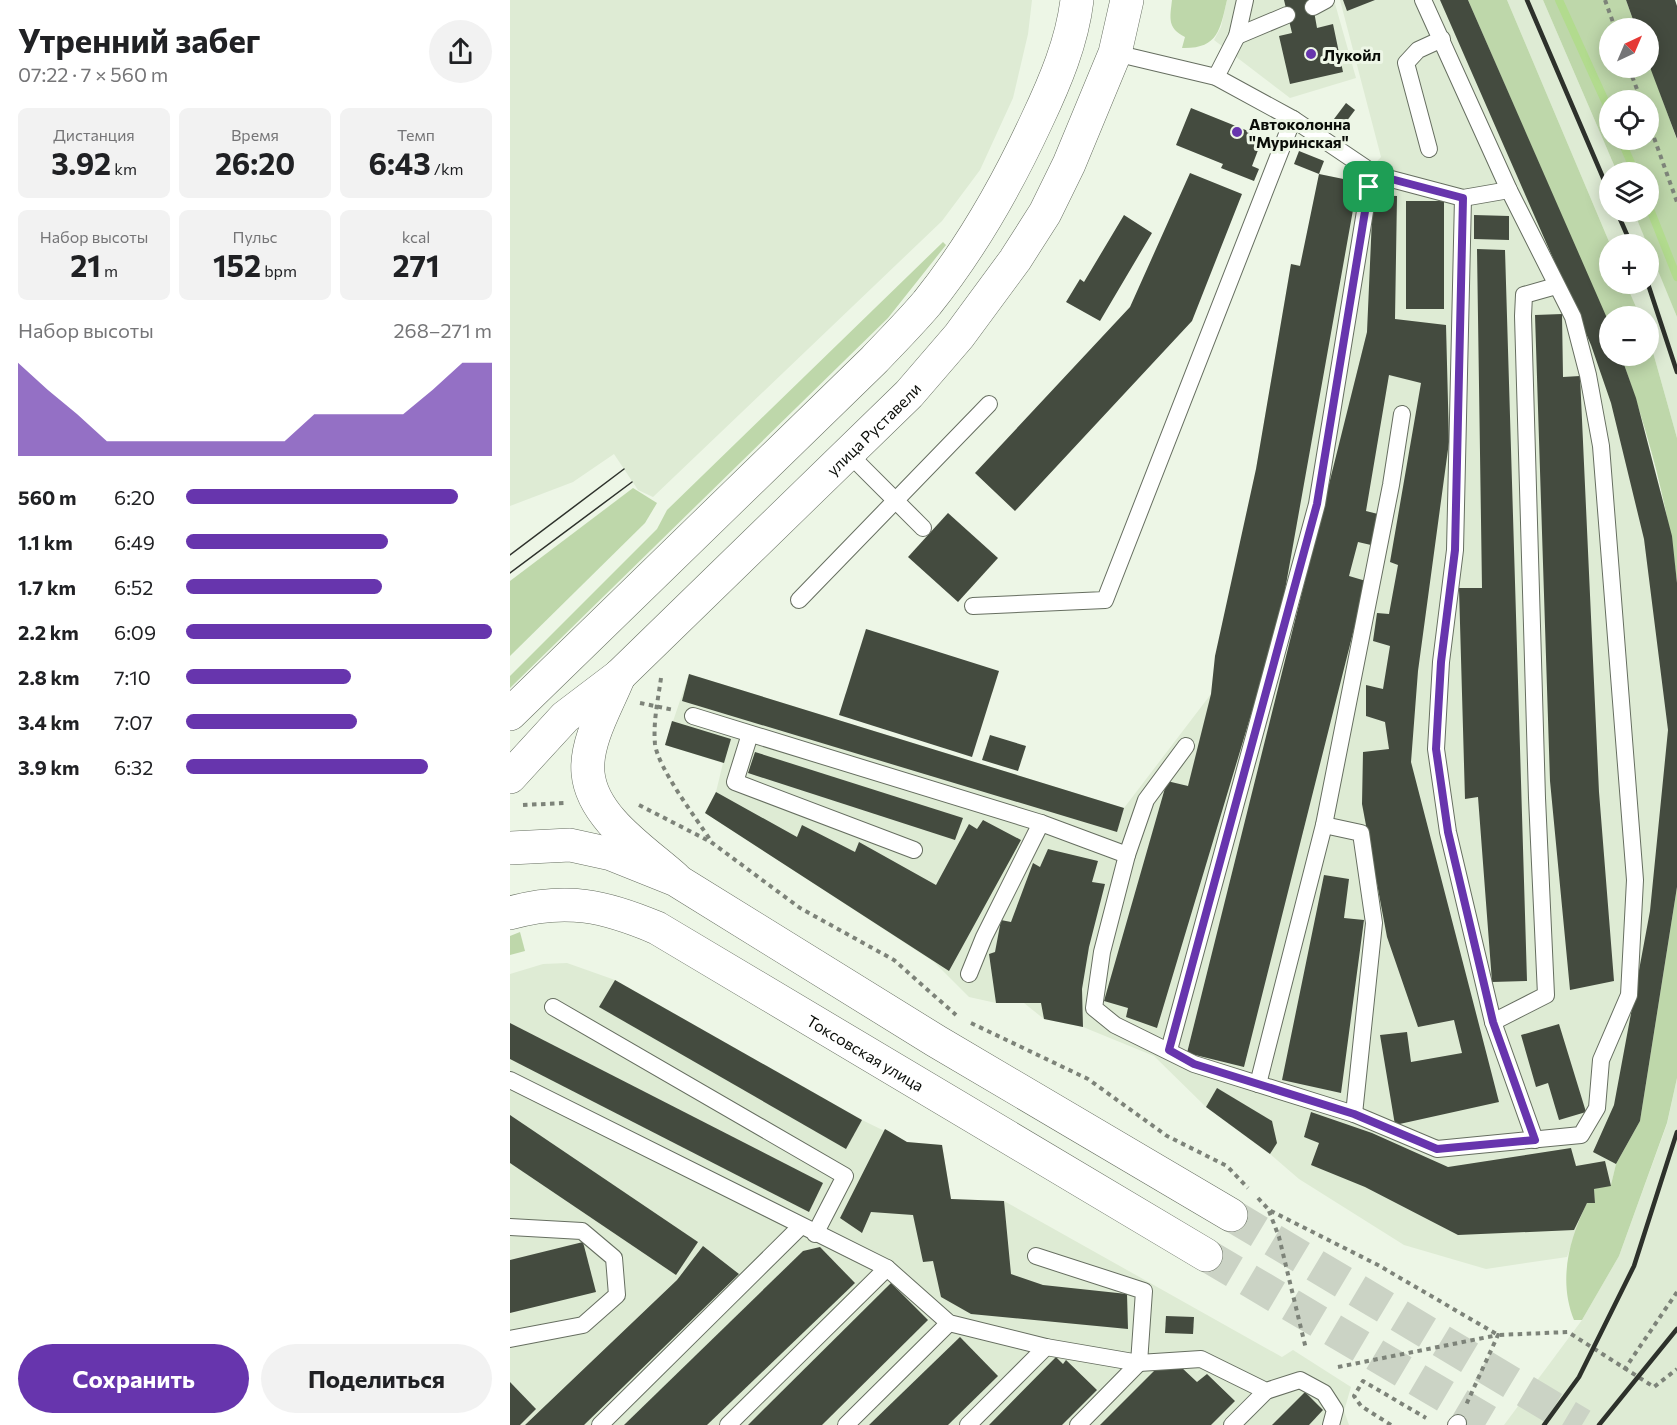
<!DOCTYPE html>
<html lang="ru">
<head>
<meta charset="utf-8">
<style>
  :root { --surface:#fff; --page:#f2f2f2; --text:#202124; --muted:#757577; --accent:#6735ad }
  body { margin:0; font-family:Commissioner,sans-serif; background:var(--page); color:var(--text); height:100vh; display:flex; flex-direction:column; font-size:22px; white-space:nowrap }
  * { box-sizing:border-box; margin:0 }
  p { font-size:20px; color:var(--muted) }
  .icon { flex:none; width:33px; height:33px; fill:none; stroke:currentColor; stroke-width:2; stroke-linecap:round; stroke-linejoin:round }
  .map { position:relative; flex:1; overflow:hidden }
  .drawer { display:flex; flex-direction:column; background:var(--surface); width:510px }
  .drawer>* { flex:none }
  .needle { width:39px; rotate:44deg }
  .controls { position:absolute; left:1089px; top:18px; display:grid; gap:12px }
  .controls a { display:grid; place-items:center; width:60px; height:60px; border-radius:50%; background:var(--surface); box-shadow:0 3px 15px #0003; font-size:30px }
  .pin { position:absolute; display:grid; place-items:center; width:51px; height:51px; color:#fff; margin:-26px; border-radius:12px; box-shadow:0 3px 9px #0006 }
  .round { display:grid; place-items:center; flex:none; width:63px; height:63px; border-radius:32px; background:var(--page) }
  .overview { display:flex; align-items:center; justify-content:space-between; height:102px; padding:0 18px }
  h1 { font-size:33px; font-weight:700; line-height:45px }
  .stats { display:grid; grid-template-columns:repeat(3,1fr); gap:9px; height:102px; padding:6px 18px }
  .stats div { display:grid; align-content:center; border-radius:9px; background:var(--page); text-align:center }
  .stats b { font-size:30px; font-weight:700 }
  .stats small { font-size:16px; font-weight:400 }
  .stats p { font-size:16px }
  .chart { height:168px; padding:12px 18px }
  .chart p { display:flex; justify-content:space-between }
  .chart svg { width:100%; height:108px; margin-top:6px; fill:var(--accent); opacity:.7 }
  .button { display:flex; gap:12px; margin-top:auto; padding:12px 18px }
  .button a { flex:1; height:69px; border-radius:36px; background:var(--accent); color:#fff; font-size:24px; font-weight:700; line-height:69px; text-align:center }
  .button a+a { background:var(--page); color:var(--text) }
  ul { padding:0 18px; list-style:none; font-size:20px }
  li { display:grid; grid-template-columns:96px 72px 1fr; align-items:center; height:45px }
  li i { height:15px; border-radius:8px; background:var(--accent) }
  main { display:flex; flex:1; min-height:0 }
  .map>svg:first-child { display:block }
</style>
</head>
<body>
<main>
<section class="drawer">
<div class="overview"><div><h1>Утренний забег</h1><p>07:22 · 7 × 560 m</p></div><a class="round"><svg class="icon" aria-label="share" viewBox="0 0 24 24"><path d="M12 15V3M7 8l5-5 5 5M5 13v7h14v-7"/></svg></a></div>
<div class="stats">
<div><p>Дистанция</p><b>3.92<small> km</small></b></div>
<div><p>Время</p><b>26:20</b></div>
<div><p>Темп</p><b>6:43<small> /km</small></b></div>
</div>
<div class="stats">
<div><p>Набор высоты</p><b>21<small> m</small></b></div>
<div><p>Пульс</p><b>152<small> bpm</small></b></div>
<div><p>kcal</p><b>271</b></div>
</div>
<div class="chart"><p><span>Набор высоты</span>268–271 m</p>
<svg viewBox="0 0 160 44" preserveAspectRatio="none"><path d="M0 44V6L10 17L20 27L30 38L40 38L50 38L60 38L70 38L80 38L90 38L100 27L110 27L120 27L130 27L140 17L150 6L160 6V44z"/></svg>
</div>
<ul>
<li><b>560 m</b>6:20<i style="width:89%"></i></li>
<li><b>1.1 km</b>6:49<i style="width:66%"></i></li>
<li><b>1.7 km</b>6:52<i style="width:64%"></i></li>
<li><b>2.2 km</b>6:09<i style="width:100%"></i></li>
<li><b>2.8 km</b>7:10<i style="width:54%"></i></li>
<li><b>3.4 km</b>7:07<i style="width:56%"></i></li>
<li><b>3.9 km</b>6:32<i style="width:79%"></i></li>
</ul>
<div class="button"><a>Сохранить</a><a>Поделиться</a></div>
</section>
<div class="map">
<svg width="1167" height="1425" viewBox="0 0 1167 1425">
  <rect width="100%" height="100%" fill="#edf6e6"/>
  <g fill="#deebd4">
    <polygon points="0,0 522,0 518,34 503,98 470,170 432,221 143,497 128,490 104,454 63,482 0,506"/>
    <polygon points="717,0 824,0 846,78 780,98 704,40 711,27"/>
    <polygon points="830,0 958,0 1099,325 1100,356 1111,356 1126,398 1162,536 1167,583 1167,887 1130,1121 1106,1164 1101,1186 1085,1203 1077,1203 1057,1257 976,1269 894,1245 789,1179 760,1154 696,1107 644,1056 573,1027 534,1019 514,1003 486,1003 459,997 424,962 195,813 206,792 213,763 155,745 179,674 614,808 701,694 746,469 781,264 791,265 809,174 848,182 871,157"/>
    <polygon points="997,0 1033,0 1107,172 1100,172 1100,212 1124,212 1138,244 1100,244"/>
    <polygon points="1139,246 1167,317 1167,438 1139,338 1138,316 1130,316 1116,284 1138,284"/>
    <polygon points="57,963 105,980 352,1120 397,1142 432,1145 441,1199 494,1201 772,1357 783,1350 841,1387 834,1411 839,1425 0,1425 0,974 33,964"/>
    <polygon points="1167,1078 1167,1425 994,1425 1072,1320 1109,1256 1157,1124"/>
  </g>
  <g fill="#bed7aa" fill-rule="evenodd">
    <path d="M 662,0 L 717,0 C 710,30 708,49 672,48 L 675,37 C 657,28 660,18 662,0 Z"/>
    <polygon points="958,0 997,0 1100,244 1100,284 1116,284 1130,316 1100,316 1099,325"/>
    <path d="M 1033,0 L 1116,0 L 1126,28 L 1100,28 L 1100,68 L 1138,68 L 1139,62 L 1167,140 L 1167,317 L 1124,212 L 1138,212 L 1138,172 L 1107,172 ZM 1100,100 L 1138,100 L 1138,140 L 1100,140 Z"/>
    <polygon points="433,242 436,245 378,318 0,688 0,676 147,529 157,510"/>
    <path d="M 1139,338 L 1167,438 L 1167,583 C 1159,506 1137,429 1111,356 L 1138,356 Z"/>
    <polygon points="123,488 147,503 135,523 0,656 0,581"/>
    <path d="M 1167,887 L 1167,1078 L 1157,1123 L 1109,1256 L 1072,1320 L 1064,1320 C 1048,1280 1059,1240 1077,1203 L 1085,1203 L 1084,1189 L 1101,1185 L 1106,1164 L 1130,1121 Z"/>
    <polygon points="10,932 15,951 0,955 0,936"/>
  </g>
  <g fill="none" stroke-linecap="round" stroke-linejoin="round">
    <g stroke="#b2db8e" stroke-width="8">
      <polyline points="1049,0 1100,112"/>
      <polyline points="1111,140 1125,172"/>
      <polyline points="1138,204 1167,277"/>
    </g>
  </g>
  <g fill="#444b3f">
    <polygon points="774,0 802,0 807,28 823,24 833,72 780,84 769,36 782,33"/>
    <polygon points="833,0 865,0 837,11"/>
    <polygon points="930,0 958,0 1100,325 1100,356 1111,356 1126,398 1162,536 1167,583 1167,887 1130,1121 1106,1164 1083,1152 1104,1105 1140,911 1158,730 1134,539 1101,403 1081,345"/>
    <polygon points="1116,0 1165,0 1167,6 1167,139 1138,62 1138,28 1126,28"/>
    <polygon points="836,103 845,110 833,126 824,119"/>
    <polygon points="681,108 753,137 742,166 749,169 744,181 711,168 713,164 666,145"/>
    <polygon points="789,151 814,161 809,174 784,164"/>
    <polygon points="680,173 732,194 682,321 505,511 465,473 620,307"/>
    <polygon points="809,174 848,182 770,618 647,1028 616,1017 618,1008 594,1001 657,781 678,786 701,694 705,656 746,469 781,264 790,266"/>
    <polygon points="863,195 887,196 885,319 936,325 939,442 908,671 901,762 989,1102 885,1125 870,1035 897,1032 901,1062 952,1053 944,1020 908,1027 877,937 852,804 853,752 879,749 875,722 856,716 856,685 873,689 880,646 863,641 867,613 879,614 888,565 880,562 911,383 879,375 856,511 868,514 861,545 848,542 839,576 856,581 734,1067 677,1053 857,332"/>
    <rect x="896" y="201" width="38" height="108"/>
    <polygon points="614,215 642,233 590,321 556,302 570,279 574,282"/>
    <polygon points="964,215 999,216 999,240 964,239"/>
    <polygon points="967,249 995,250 1017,981 982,982 968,797 955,799 949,588 972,588"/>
    <polygon points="1052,314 1053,377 1070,376 1089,792 1104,981 1060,990 1040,781 1025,315"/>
    <polygon points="438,513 488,558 448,602 398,557"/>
    <polygon points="356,629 489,671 462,757 329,715"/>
    <polygon points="179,674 614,808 607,832 172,701"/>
    <polygon points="162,721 221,739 214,763 155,745"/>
    <polygon points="480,735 516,746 508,771 472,760"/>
    <polygon points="245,752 453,818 445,840 238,773"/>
    <polygon points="206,792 287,837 292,825 345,852 349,842 426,885 459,824 467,829 473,820 511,840 439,971 195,813"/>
    <polygon points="538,849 588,861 582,882 595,884 579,947 572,989 573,1027 534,1019 531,1003 486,1003 479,954 485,952 491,920 501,922 523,863 530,867"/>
    <polygon points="814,875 839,879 834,918 854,920 831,1093 772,1080"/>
    <polygon points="105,980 352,1120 336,1149 89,1007"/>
    <polygon points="0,1023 313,1183 299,1212 0,1059"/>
    <polygon points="1049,1024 1076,1112 1049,1120 1038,1083 1026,1087 1011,1035"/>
    <polygon points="707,1088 762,1121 767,1143 760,1154 696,1107"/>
    <polygon points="801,1112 862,1133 938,1167 1061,1148 1066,1166 1095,1161 1101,1186 1084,1189 1085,1203 1077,1203 1064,1230 948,1235 855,1187 801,1165 809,1143 794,1137"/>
    <polygon points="0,1115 188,1242 166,1275 0,1163"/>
    <polygon points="375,1129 397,1142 432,1145 441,1199 494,1201 501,1274 533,1285 617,1294 618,1329 461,1314 431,1297 423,1261 413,1262 403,1215 361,1212 352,1233 330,1218"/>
    <polygon points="73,1242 86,1292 0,1313 0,1260"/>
    <polygon points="193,1246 229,1274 74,1425 15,1425 167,1280"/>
    <polygon points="310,1247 345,1283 197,1425 114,1425 293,1251"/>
    <polygon points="381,1283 418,1320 312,1425 238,1425"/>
    <polygon points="656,1316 684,1317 683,1334 655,1333"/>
    <polygon points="450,1337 488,1376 438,1425 359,1425"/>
    <polygon points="546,1357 553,1364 556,1360 587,1390 552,1425 479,1425"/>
    <polygon points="671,1367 687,1382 697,1374 725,1401 701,1425 590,1425 646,1369"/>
    <polygon points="0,1382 26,1409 10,1425 0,1425"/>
    <polygon points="795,1392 813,1410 799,1425 762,1425"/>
  </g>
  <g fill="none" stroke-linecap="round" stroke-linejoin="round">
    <g stroke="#cbd3c5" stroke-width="33" stroke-dasharray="33 16" stroke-linecap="butt">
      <polyline points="721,1215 1072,1425"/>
      <polyline points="696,1255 984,1425"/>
    </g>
    <defs>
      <g id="lane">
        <polyline points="803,7 816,0"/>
        <polyline points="727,36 777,15"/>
        <polyline points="605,53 706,77 783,119 866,175 953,198 999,190"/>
        <polyline points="706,77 727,36 735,0"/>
        <polyline points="919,149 896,63 908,50 932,39"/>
        <polyline points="953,198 945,550 931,662 926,749 938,832 983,1022 1025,1140"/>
        <polyline points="338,453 413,528"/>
        <polyline points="289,600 479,404"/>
        <polyline points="463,606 595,600 783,119"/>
        <polyline points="183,716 531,823 617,855 592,952 584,1008 605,1025 684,1064 844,1114 927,1149 1071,1135 1087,1108 1091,1060 1119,995 1125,880 1091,446 1078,375 1063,317 999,190 913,0"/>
        <polyline points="240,734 225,782 404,850"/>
        <polyline points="814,825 851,833 864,923 844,1114"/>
        <polyline points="617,855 636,800 676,746"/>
        <polyline points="459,974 474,937 531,823"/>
        <polyline points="43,1007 335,1176 305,1234"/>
        <polyline points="983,1022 1036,995 1027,798 1013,316 1014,295 1046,286"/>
        <polyline points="659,1050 807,504 859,187 866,175"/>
        <polyline points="0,1080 377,1268 439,1323 536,1347 629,1363 691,1359 756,1391 790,1380 814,1393 825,1410 821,1425"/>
        <polyline points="748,1084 814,825 881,485 892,414"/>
        <polyline points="0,1227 72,1231 104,1258 107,1295 73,1325 0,1339"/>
        <polyline points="526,1256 634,1291 629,1363 568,1425"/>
        <polyline points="90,1425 290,1227"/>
        <polyline points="218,1425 377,1268"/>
        <polyline points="336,1425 439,1323"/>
        <polyline points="458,1425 536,1347"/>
        <polyline points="722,1425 756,1391"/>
        <polyline points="946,1425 948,1423"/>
      </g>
      <g id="secondary">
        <path d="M 109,676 C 98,704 75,741 78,773 C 82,818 135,851 165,878"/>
        <path d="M 0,714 L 364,360 C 382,341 400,323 417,303 C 462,247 497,185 527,120 C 545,82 562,42 567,0"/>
        <path id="s1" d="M 0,777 L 55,717 L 109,676 L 399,394 L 449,336 L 505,260 L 535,213 L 559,164 L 605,53 L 617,0"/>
      </g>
      <g id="primary">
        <polyline points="0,848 60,845 101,854 166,880 426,1041 721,1215"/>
        <path id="s2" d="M 0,913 C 56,897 95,906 147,928 L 696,1255"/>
      </g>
    </defs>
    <use href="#lane" stroke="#666e60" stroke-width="18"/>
    <use href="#secondary" stroke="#666e60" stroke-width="34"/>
    <use href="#primary" stroke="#666e60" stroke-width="34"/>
    <g stroke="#7d8379" stroke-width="4" stroke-dasharray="4.5 4.5" stroke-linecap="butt">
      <polyline points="1095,0 1105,28"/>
      <polyline points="1119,68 1131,100"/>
      <polyline points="1138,121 1167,202"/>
      <path d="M 151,678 C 148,700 143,722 145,744 C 148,768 186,818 201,841"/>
      <polyline points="130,703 164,710"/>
      <polyline points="13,805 56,803"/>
      <polyline points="129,805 201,842 290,908 384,960 446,1015"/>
      <polyline points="461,1023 578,1079 657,1136 717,1166 738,1188"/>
      <polyline points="748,1198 759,1210 868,1265 988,1335 1058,1332 1144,1387 1167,1369"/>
      <polyline points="759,1211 769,1237 796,1349"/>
      <polyline points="828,1367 988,1335 956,1405"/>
      <polyline points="1114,1370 1167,1292"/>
      <polyline points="881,1425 851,1406 844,1396 853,1381 916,1418"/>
    </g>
    <use href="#lane" stroke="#fff" stroke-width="16"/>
    <use href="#secondary" stroke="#fff" stroke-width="33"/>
    <use href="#primary" stroke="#fff" stroke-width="33"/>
    <g stroke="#2d312b" stroke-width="1.5">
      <polyline points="0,555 114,469"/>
      <polyline points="0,573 122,482"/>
    </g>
    <g stroke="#2d312b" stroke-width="4.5">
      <polyline points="1017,0 1100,194"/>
      <polyline points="1107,212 1121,244"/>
      <polyline points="1138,284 1167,372"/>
      <polyline points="1034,1425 1069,1377 1124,1266 1167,1132"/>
      <polyline points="1089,1425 1167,1329"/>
    </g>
  </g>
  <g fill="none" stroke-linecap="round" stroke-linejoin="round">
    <defs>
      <polygon id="route" points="866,175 953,198 945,550 931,662 926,749 938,832 983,1022 1025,1140 927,1149 844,1114 684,1064 659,1050 807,504 859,187"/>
    </defs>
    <use href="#route" stroke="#fff" stroke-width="12"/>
    <use href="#route" stroke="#6735ad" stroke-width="8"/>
  </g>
  <g fill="#6735ad" stroke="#edf6e6" stroke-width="2">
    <circle cx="801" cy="54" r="6"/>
    <circle cx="727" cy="132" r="6"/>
  </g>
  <g text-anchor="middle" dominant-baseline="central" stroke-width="6" stroke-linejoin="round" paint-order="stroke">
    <g font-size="16" font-weight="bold" fill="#0a0d08" stroke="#edf6e6" text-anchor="start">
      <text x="813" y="54">Лукойл</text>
      <text x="739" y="123">Автоколонна<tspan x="739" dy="18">"Муринская"</tspan></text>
    </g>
    <g font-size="16" fill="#0a0d08" stroke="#edf6e6">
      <text stroke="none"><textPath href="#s1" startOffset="504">улица Руставели</textPath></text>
      <text stroke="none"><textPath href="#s2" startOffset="394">Токсовская улица</textPath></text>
    </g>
  </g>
</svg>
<div class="controls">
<a><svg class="needle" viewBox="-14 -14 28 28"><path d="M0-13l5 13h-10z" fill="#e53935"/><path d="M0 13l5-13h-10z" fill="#757577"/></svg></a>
<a><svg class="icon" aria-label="locate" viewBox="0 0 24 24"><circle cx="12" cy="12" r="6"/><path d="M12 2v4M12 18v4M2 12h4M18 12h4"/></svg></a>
<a><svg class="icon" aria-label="layers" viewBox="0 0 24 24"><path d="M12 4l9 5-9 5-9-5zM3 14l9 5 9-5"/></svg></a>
<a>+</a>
<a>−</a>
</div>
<div class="pin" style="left:859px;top:187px;background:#1e9e55"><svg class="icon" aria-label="arrive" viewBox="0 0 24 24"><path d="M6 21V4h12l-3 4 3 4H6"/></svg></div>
</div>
</main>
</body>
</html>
